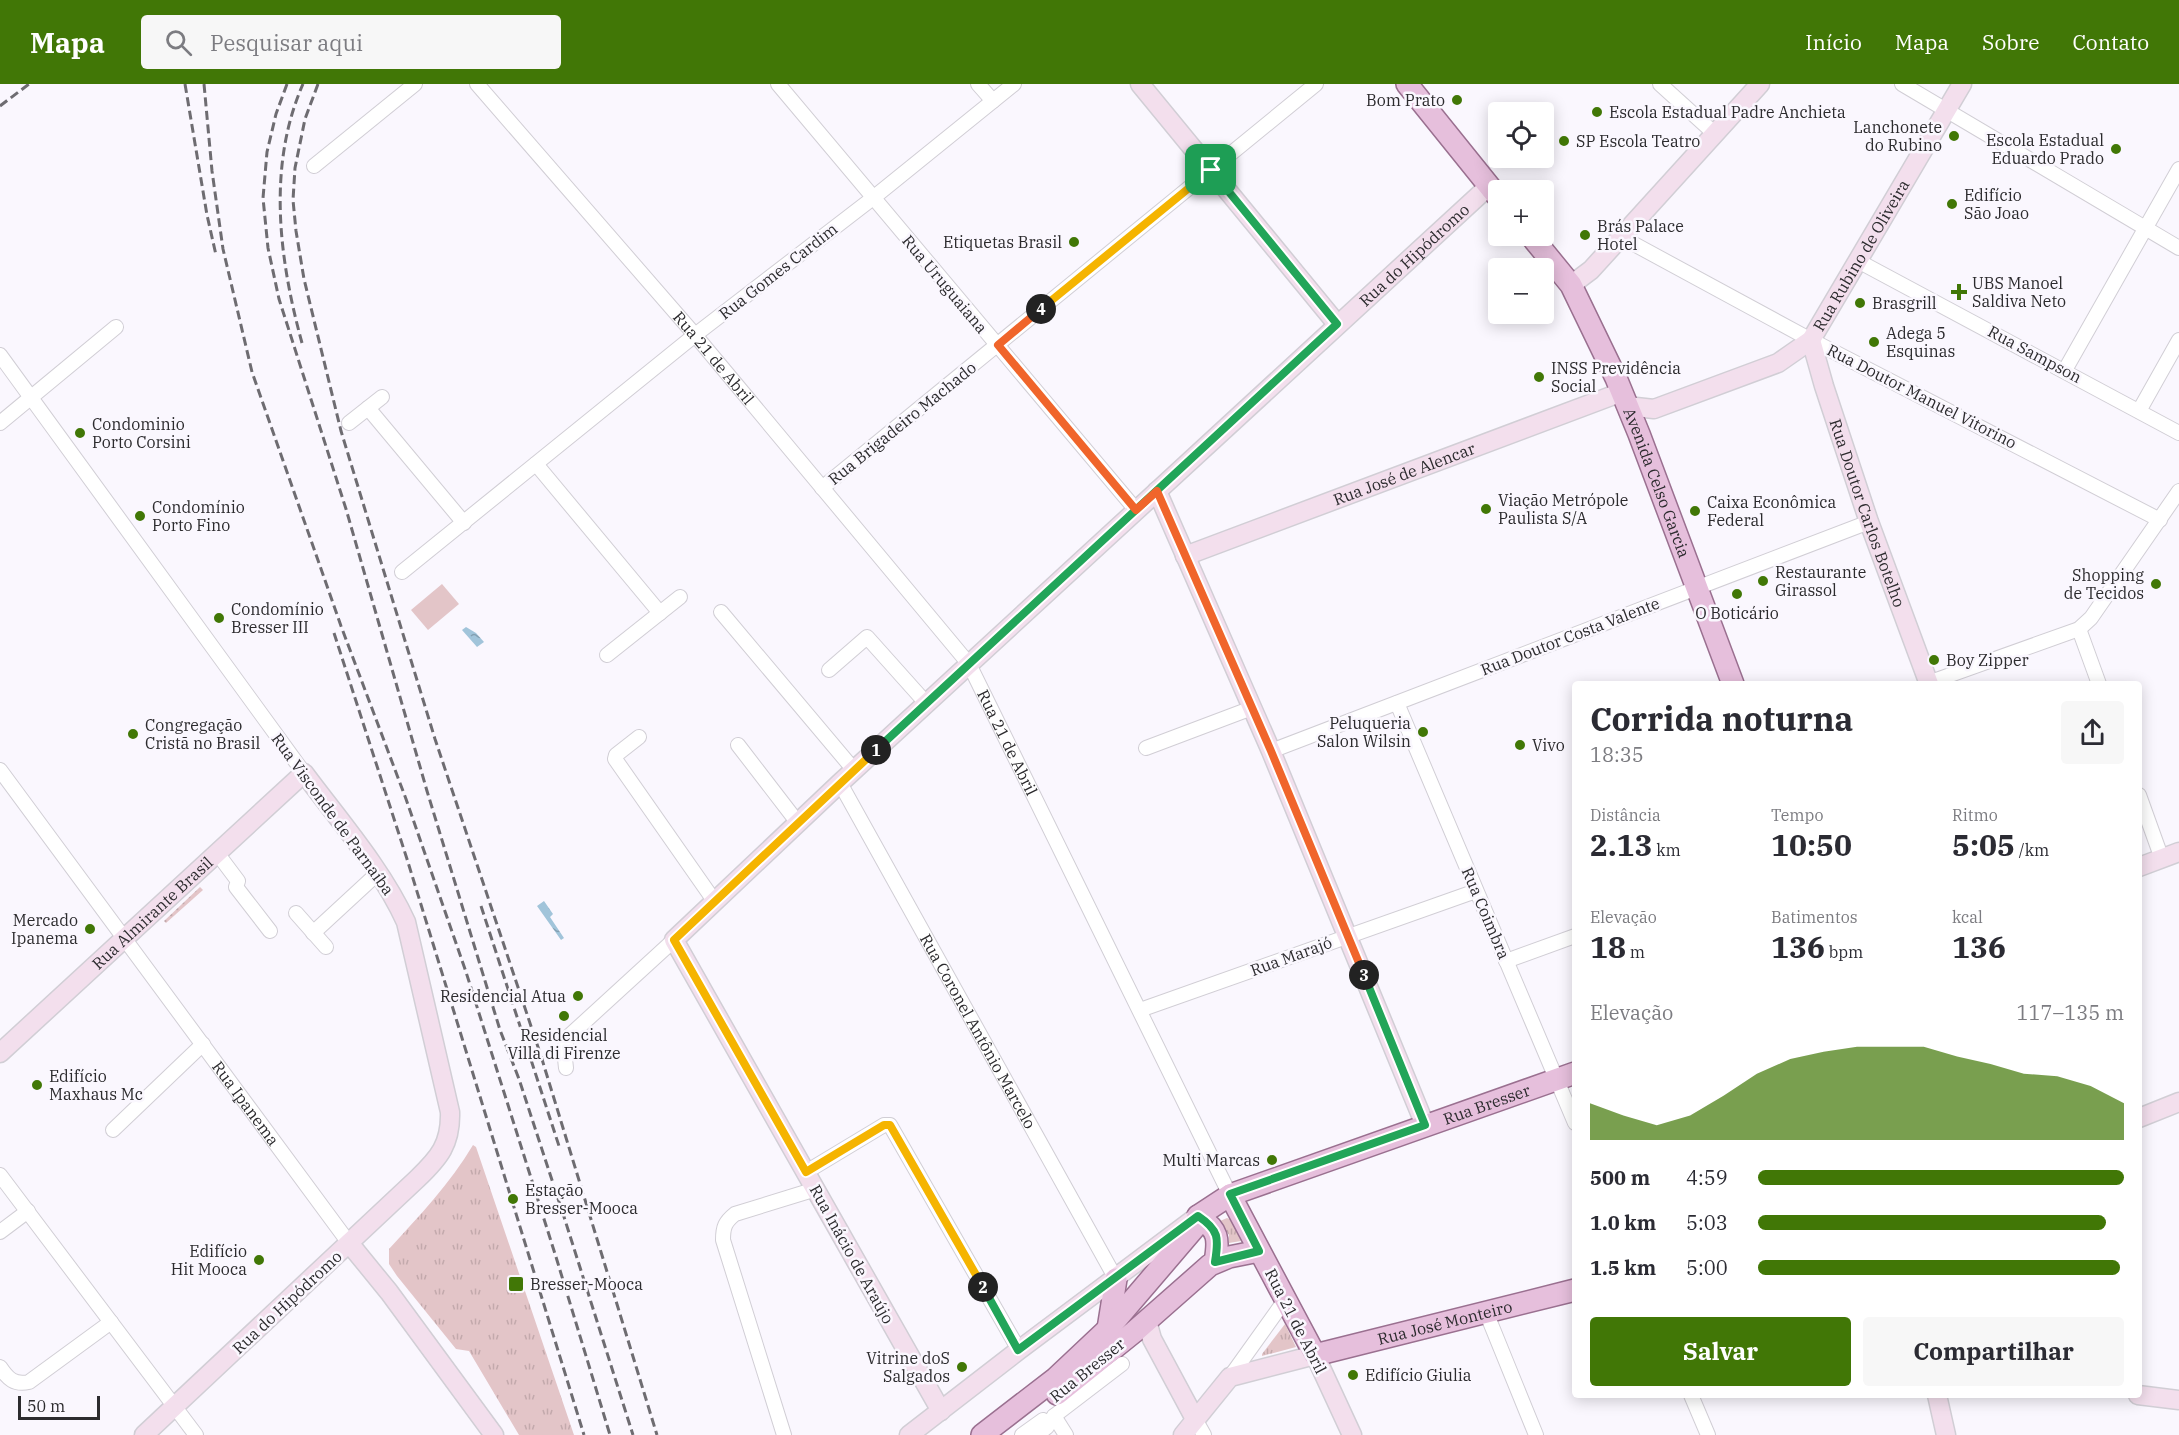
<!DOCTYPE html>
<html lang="pt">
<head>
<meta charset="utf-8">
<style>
  :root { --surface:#fff; --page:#f7f7f7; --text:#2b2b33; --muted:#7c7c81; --accent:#417706 }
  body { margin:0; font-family:"IBM Plex Serif",serif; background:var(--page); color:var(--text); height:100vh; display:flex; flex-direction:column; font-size:22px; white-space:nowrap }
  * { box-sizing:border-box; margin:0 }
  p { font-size:20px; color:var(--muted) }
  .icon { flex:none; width:33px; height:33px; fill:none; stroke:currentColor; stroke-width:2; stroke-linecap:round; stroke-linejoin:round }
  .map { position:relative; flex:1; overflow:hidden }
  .side { position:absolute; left:1572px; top:597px; width:570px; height:717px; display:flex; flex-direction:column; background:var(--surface); border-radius:6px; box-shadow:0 3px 15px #0003 }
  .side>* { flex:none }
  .tools { position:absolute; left:1488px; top:18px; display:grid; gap:12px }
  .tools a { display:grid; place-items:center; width:66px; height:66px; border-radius:6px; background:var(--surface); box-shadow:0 3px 15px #0003; font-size:30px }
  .scale { position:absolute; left:18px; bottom:15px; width:82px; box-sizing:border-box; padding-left:6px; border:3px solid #2c2b2e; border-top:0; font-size:16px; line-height:21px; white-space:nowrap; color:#2c2b2e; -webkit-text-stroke:4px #faf7fe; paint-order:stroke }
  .pin { position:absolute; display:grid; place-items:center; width:51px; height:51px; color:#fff; margin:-26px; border-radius:12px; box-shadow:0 3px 9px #0006 }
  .km { position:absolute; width:30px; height:30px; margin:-15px; border-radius:50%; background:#222; color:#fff; font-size:16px; line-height:30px; text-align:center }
  .round { display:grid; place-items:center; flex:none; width:63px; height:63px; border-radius:6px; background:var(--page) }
  .overview { display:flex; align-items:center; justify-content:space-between; height:102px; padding:0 18px }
  h1 { font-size:33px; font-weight:700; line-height:45px }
  .stats { display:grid; grid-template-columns:repeat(3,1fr); gap:9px; height:102px; padding:6px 18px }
  .stats div { display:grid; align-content:center }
  .stats b { font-size:30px; font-weight:700 }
  .stats small { font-size:16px; font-weight:400 }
  .stats p { font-size:16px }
  .chart { height:168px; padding:12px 18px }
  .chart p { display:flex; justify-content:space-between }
  .chart svg { width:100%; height:108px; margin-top:6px; fill:var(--accent); opacity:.7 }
  .action { display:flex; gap:12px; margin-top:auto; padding:12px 18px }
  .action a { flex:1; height:69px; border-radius:6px; background:var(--accent); color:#fff; font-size:24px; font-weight:700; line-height:69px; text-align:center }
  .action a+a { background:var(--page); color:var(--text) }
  ul { padding:0 18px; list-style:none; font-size:20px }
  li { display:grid; grid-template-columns:96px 72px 1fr; align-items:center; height:45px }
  li i { height:15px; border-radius:8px; background:var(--accent) }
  header { display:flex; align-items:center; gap:36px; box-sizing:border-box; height:84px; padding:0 30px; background:var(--accent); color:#fff }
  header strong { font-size:28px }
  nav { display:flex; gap:33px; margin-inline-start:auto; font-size:21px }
  .search { width:420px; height:54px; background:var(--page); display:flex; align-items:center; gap:15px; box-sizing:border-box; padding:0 21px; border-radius:6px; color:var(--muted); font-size:22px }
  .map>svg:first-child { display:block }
</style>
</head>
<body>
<header>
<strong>Mapa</strong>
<div class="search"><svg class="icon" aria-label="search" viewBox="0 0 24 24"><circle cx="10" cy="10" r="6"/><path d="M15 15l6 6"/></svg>Pesquisar aqui</div>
<nav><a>Início</a><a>Mapa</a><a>Sobre</a><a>Contato</a></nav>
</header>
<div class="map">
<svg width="2179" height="1351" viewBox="0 0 2179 1351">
  <defs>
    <pattern id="grass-tufts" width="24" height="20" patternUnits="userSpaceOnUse" patternTransform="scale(1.5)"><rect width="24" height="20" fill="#e3c5c8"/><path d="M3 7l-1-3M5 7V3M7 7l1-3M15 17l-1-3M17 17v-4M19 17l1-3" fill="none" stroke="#c3a9ac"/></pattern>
    <pattern id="garden-dots" width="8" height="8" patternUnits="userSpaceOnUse" patternTransform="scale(1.5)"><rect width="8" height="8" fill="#e3c5c8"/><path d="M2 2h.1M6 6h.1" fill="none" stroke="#c3a9ac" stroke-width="1.8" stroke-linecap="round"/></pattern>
    <pattern id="water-ripples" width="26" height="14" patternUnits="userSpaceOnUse" patternTransform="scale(1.5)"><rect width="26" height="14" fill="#a1c4da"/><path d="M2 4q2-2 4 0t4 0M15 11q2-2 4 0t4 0" fill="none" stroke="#839fb1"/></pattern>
  </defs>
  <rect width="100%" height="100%" fill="#faf7fe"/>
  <g fill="url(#grass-tufts)">
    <path d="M 473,1061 L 476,1063 L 574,1351 L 519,1351 L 469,1267 L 456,1265 L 397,1192 L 389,1180 L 389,1165 C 419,1132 450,1100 473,1061 Z"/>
    <polygon points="1227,1134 1232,1136 1241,1157 1229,1159 1229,1151 1220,1137"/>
    <polygon points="1285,1240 1296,1263 1262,1272 1262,1270"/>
  </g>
  <polygon fill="url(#garden-dots)" points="200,803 203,806 166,839 164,837"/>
  <polygon fill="#e3c5c8" points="442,500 459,520 428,546 411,526"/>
  <g fill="url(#water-ripples)">
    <polygon points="466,543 476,549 484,558 477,563 462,546"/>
    <polygon points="544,817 553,830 550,833 564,854 561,856 537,822"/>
  </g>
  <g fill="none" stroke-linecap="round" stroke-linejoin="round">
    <defs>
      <g id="street">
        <path id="s1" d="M 477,0 L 695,251 L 969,580 L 1230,1111"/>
        <polyline points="778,0 1136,426"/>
        <polyline points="978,0 993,17"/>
        <polyline points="1660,0 1714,49"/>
        <polyline points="1902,0 2179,164"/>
        <polyline points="314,82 415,0"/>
        <polyline points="1621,153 1811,256 2160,436"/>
        <polyline points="1858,177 2179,349"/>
        <polyline points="0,271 304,689"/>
        <polyline points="2065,286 2179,85"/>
        <polyline points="368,324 464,439"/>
        <polyline points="2139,327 2179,256"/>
        <polyline points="0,339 116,243"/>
        <polyline points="349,339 382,313"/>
        <polyline points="536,380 660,529"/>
        <polyline points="822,404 1316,0"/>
        <polyline points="402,488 695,251 873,114 1014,0"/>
        <polyline points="721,528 854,686"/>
        <polyline points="2079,545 2099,600"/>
        <polyline points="607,571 680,513"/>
        <polyline points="829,586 867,553 926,619"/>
        <polyline points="1925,600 2079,545 2091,534 2179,407"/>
        <polyline points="1397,619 1575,1039"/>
        <polyline points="639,653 616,671 615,675 715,818"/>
        <polyline points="738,661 798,739"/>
        <polyline points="1146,664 1252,624"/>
        <polyline points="1271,667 1869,438"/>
        <path id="s2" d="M 0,686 L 349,1159"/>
        <path id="s3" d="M 840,699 L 1116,1195"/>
        <polyline points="2139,711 2162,775"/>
        <polyline points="217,769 238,797 236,803 270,847"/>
        <polyline points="296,829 326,863"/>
        <polyline points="313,849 378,789"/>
        <polyline points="1506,877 1575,852"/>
        <polyline points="1140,926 1476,807"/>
        <polyline points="566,984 564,965 568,953 674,856"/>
        <polyline points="113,1046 203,960"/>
        <polyline points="806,1088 884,1041 890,1041 1019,1266"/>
        <polyline points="0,1091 196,1351"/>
        <polyline points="0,1148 28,1127"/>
        <polyline points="1486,1228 1536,1351"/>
        <path d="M 0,1283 C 8,1295 14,1301 29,1298 L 111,1238"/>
        <polyline points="1230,1293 1285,1216"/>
        <polyline points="1691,1311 1708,1351"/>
        <polyline points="1054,1332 1066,1351"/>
        <polyline points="1195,1335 1204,1351"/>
        <path d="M 784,1351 L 723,1156 C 723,1143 725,1138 735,1130 L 816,1105"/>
        <polyline points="1022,1351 1043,1336"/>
        <polyline points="1037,1351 1047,1343 1054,1332 1122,1280"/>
      </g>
      <g id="secondary">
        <polyline points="1140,0 1337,240"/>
        <polyline points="1571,201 1591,186 1760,0"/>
        <path id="s4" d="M 1811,256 L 1824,302 L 1869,438 L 1929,600"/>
        <path id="s5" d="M 1627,322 L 1654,325 L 1778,279 L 1811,256 L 1962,0"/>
        <polyline points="1157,407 1271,667 1425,1041"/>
        <path id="s6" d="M 1185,472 L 1622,308"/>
        <polyline points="2139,783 2179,768"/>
        <path id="s7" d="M 0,969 L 304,689 C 338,735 382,785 406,838 L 450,1028 C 451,1060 439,1074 417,1095 L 144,1351"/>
        <polyline points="2139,1034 2179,1018"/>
        <polyline points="349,1159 389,1208 494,1351"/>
        <polyline points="1147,1237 1152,1255 1195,1335"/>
        <polyline points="1937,1311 1946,1351"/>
        <polyline points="2138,1311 2179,1316"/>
        <path id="s8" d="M 941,1327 L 674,856 L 840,699 L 1489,102"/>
        <polyline points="909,1351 1019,1266 1194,1135"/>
        <polyline points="1183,1351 1230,1293 1315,1271 1352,1351"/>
      </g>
      <g id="primary">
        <polyline points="1407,0 1498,113"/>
        <path id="s9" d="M 1531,152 L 1571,201 L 1616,294 L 1639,350 L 1733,600"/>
        <path id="s10" d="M 1230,1111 L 1315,1271 L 1575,1206"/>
        <path d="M 1198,1132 C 1219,1146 1219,1155 1215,1178"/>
        <polyline points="1108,1245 1116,1195"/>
        <polyline points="1057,1310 1134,1248 1210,1181 1229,1173 1259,1167"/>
        <path id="s11" d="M 982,1351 L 1056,1294 L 1108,1245 L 1196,1142 L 1198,1132 L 1230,1111 L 1575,989"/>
      </g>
    </defs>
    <use href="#street" stroke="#d1ced5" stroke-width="16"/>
    <use href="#secondary" stroke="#d1ced5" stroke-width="21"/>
    <use href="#primary" stroke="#9a7090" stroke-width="24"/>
    <use href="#street" stroke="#fff" stroke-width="14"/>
    <use href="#secondary" stroke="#f3dfed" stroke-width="18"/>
    <use href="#primary" stroke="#e6bfdc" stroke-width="21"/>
    <g stroke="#6e6c71" stroke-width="3" stroke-dasharray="9 4.5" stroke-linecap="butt">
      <polyline points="185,0 207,131 216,171"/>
      <polyline points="204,0 212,87 223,165 252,288 341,542 406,715 466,888 556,1173 610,1351"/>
      <polyline points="287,0 276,30 267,68 263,114 268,164 279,215 346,425 427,707 500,946 519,995 565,1136 633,1351"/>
      <polyline points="318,0 305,35 295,84 293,116 296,147 304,195 341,347 435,655 541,972 657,1351"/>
      <polyline points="0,22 29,0"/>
      <path d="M 302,259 C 279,175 267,82 303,0"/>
      <polyline points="334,549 407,775 584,1351"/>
      <polyline points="481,822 559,1062"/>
    </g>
  </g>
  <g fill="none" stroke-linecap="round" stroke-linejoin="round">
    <defs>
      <polyline id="split-1" points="876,666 1337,240 1211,86"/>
      <polyline id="split-2" points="876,666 674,856 806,1088 884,1041 890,1041 983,1203"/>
      <path id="split-3" d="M 983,1203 L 1018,1266 L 1198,1132 C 1219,1146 1219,1154 1215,1178 L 1259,1167 L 1230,1110 L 1425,1041 L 1364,891"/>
      <polyline id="split-4" points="1041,225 998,261 1136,426 1157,407 1271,667 1364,891"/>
      <polyline id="split-5" points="1041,225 1211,86"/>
    </defs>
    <use href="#split-1" stroke="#fff" stroke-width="12"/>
    <use href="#split-2" stroke="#fff" stroke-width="12"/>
    <use href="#split-3" stroke="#fff" stroke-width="12"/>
    <use href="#split-4" stroke="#fff" stroke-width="12"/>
    <use href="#split-5" stroke="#fff" stroke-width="12"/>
    <use href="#split-1" stroke="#22a559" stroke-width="8"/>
    <use href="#split-2" stroke="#f5b400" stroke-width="8"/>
    <use href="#split-3" stroke="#22a559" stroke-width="8"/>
    <use href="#split-4" stroke="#f0652b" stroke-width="8"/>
    <use href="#split-5" stroke="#f5b400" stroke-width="8"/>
  </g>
  <g fill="#417706" stroke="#faf7fe" stroke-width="2">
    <circle cx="1457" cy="16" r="6"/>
    <circle cx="1597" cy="28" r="6"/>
    <circle cx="1954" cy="52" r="6"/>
    <circle cx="1564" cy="57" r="6"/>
    <circle cx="2116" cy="65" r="6"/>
    <circle cx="1952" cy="120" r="6"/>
    <circle cx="1585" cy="151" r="6"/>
    <circle cx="1074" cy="158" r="6"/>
    <path d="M1956 199h6v6h6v6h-6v6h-6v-6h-6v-6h6z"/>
    <circle cx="1860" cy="219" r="6"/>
    <circle cx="1874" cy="258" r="6"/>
    <circle cx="1539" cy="293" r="6"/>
    <circle cx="80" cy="349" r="6"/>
    <circle cx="1486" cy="425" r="6"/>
    <circle cx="1695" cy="427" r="6"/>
    <circle cx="140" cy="432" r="6"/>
    <circle cx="1763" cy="497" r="6"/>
    <circle cx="2156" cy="500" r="6"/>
    <circle cx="1737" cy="510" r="6"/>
    <circle cx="219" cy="534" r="6"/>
    <circle cx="1934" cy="576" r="6"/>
    <circle cx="1423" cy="648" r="6"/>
    <circle cx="133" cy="650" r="6"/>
    <circle cx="1520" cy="661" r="6"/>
    <circle cx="90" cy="845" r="6"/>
    <circle cx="578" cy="912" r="6"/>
    <circle cx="564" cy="932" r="6"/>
    <circle cx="37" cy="1001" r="6"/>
    <circle cx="1272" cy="1076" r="6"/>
    <circle cx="513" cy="1115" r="6"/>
    <circle cx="259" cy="1176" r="6"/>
    <rect x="508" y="1192" width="16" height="16" rx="3"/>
    <circle cx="962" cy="1283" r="6"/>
    <circle cx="1353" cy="1291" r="6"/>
  </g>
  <g text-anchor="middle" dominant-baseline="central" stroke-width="5" stroke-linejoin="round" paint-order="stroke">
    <g font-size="16" fill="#2c2b2e" stroke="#faf7fe" text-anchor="start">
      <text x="1445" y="16" text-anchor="end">Bom Prato</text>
      <text x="1609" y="28">Escola Estadual Padre Anchieta</text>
      <text x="1942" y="43" text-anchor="end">Lanchonete<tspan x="1942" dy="18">do Rubino</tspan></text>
      <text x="2104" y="56" text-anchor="end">Escola Estadual<tspan x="2104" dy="18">Eduardo Prado</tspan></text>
      <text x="1576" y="57">SP Escola Teatro</text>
      <text x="1964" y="111">Edifício<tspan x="1964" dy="18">São Joao</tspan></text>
      <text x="1597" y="142">Brás Palace<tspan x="1597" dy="18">Hotel</tspan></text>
      <text x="1062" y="158" text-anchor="end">Etiquetas Brasil</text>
      <text x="1972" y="199">UBS Manoel<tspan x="1972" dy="18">Saldiva Neto</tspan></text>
      <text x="1872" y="219">Brasgrill</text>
      <text x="1886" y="249">Adega 5<tspan x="1886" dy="18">Esquinas</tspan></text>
      <text x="1551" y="284">INSS Previdência<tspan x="1551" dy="18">Social</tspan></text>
      <text x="92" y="340">Condominio<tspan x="92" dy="18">Porto Corsini</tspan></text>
      <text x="1498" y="416">Viação Metrópole<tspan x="1498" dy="18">Paulista S/A</tspan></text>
      <text x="1707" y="418">Caixa Econômica<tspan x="1707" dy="18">Federal</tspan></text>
      <text x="152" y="423">Condomínio<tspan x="152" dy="18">Porto Fino</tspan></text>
      <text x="1775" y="488">Restaurante<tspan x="1775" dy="18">Girassol</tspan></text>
      <text x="2144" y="491" text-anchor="end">Shopping<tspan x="2144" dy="18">de Tecidos</tspan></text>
      <text x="231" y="525">Condomínio<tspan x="231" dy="18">Bresser III</tspan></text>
      <text x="1737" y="529" text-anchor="middle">O Boticário</text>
      <text x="1946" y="576">Boy Zipper</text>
      <text x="1411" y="639" text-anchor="end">Peluqueria<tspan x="1411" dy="18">Salon Wilsin</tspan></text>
      <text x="145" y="641">Congregação<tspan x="145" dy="18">Cristã no Brasil</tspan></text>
      <text x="1532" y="661">Vivo</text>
      <text x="78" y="836" text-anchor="end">Mercado<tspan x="78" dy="18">Ipanema</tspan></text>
      <text x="566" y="912" text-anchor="end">Residencial Atua</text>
      <text x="564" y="951" text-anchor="middle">Residencial<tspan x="564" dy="18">Villa di Firenze</tspan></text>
      <text x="49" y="992">Edifício<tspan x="49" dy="18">Maxhaus Mc</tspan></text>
      <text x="1260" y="1076" text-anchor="end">Multi Marcas</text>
      <text x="525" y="1106">Estação<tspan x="525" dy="18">Bresser-Mooca</tspan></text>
      <text x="247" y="1167" text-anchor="end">Edifício<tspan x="247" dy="18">Hit Mooca</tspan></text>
      <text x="530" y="1200">Bresser-Mooca</text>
      <text x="950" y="1274" text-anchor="end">Vitrine doS<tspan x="950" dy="18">Salgados</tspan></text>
      <text x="1365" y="1291">Edifício Giulia</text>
    </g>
    <g font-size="16" fill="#2c2b2e" stroke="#faf7fe">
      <text stroke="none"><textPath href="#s8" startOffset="1550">Rua do Hipódromo</textPath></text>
      <text stroke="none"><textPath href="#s5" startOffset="298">Rua Rubino de Oliveira</textPath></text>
      <text transform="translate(778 187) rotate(-38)">Rua Gomes Cardim</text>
      <text transform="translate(945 200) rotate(50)">Rua Uruguaiana</text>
      <text transform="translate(2035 270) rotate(28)">Rua Sampson</text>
      <text stroke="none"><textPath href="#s1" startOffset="362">Rua 21 de Abril</textPath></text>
      <text transform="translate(1922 312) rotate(27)">Rua Doutor Manuel Vitorino</text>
      <text transform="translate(902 339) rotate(-39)">Rua Brigadeiro Machado</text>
      <text stroke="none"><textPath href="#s6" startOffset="234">Rua José de Alencar</textPath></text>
      <text stroke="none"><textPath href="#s9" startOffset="279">Avenida Celso Garcia</textPath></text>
      <text stroke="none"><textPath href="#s4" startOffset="182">Rua Doutor Carlos Botelho</textPath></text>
      <text transform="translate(1570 552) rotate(-21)">Rua Doutor Costa Valente</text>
      <text stroke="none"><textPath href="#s1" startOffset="848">Rua 21 de Abril</textPath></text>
      <text transform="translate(333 730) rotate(54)">Rua Visconde de Parnaíba</text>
      <text stroke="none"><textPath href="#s7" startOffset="207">Rua Almirante Brasil</textPath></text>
      <text transform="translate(1486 829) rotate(67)">Rua Coimbra</text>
      <text transform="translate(1291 872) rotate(-20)">Rua Marajó</text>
      <text stroke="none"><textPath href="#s3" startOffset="284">Rua Coronel Antônio Marcelo</textPath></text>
      <text stroke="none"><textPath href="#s2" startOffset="414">Rua Ipanema</textPath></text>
      <text stroke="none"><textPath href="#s11" startOffset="621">Rua Bresser</textPath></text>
      <text transform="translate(852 1170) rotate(61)">Rua Inácio de Araújo</text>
      <text transform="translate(287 1218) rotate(-43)">Rua do Hipódromo</text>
      <text transform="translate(1296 1237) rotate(63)">Rua 21 de Abril</text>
      <text stroke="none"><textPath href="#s10" startOffset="315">Rua José Monteiro</textPath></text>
      <text transform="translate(1087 1286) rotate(-39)">Rua Bresser</text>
    </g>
  </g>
</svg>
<div class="tools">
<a><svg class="icon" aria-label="locate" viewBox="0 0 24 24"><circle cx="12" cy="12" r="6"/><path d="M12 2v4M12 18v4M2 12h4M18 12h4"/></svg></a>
<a>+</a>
<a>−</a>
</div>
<div class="scale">50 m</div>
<div class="pin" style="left:1211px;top:86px;background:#1e9e55"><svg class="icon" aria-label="arrive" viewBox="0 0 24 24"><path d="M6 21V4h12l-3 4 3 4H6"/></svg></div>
<b class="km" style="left:876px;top:666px">1</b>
<b class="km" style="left:983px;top:1203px">2</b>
<b class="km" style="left:1364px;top:891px">3</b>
<b class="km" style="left:1041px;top:225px">4</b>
<section class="side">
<div class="overview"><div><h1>Corrida noturna</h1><p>18:35</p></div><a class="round"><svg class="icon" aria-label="share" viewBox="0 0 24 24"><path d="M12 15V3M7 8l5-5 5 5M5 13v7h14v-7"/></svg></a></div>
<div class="stats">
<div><p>Distância</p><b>2.13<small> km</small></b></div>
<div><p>Tempo</p><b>10:50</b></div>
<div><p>Ritmo</p><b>5:05<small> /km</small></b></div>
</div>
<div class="stats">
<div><p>Elevação</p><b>18<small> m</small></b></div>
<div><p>Batimentos</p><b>136<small> bpm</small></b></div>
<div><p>kcal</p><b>136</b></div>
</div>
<div class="chart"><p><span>Elevação</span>117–135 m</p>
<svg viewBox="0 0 160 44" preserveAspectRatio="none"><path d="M0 44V29L10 34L20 38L30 34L40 26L50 17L60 11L70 8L80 6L90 6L100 6L110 10L120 13L130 17L140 18L150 22L160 29V44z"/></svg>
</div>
<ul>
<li><b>500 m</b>4:59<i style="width:100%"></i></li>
<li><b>1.0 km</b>5:03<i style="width:95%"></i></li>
<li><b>1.5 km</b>5:00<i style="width:99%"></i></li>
</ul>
<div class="action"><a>Salvar</a><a>Compartilhar</a></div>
</section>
</div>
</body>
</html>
